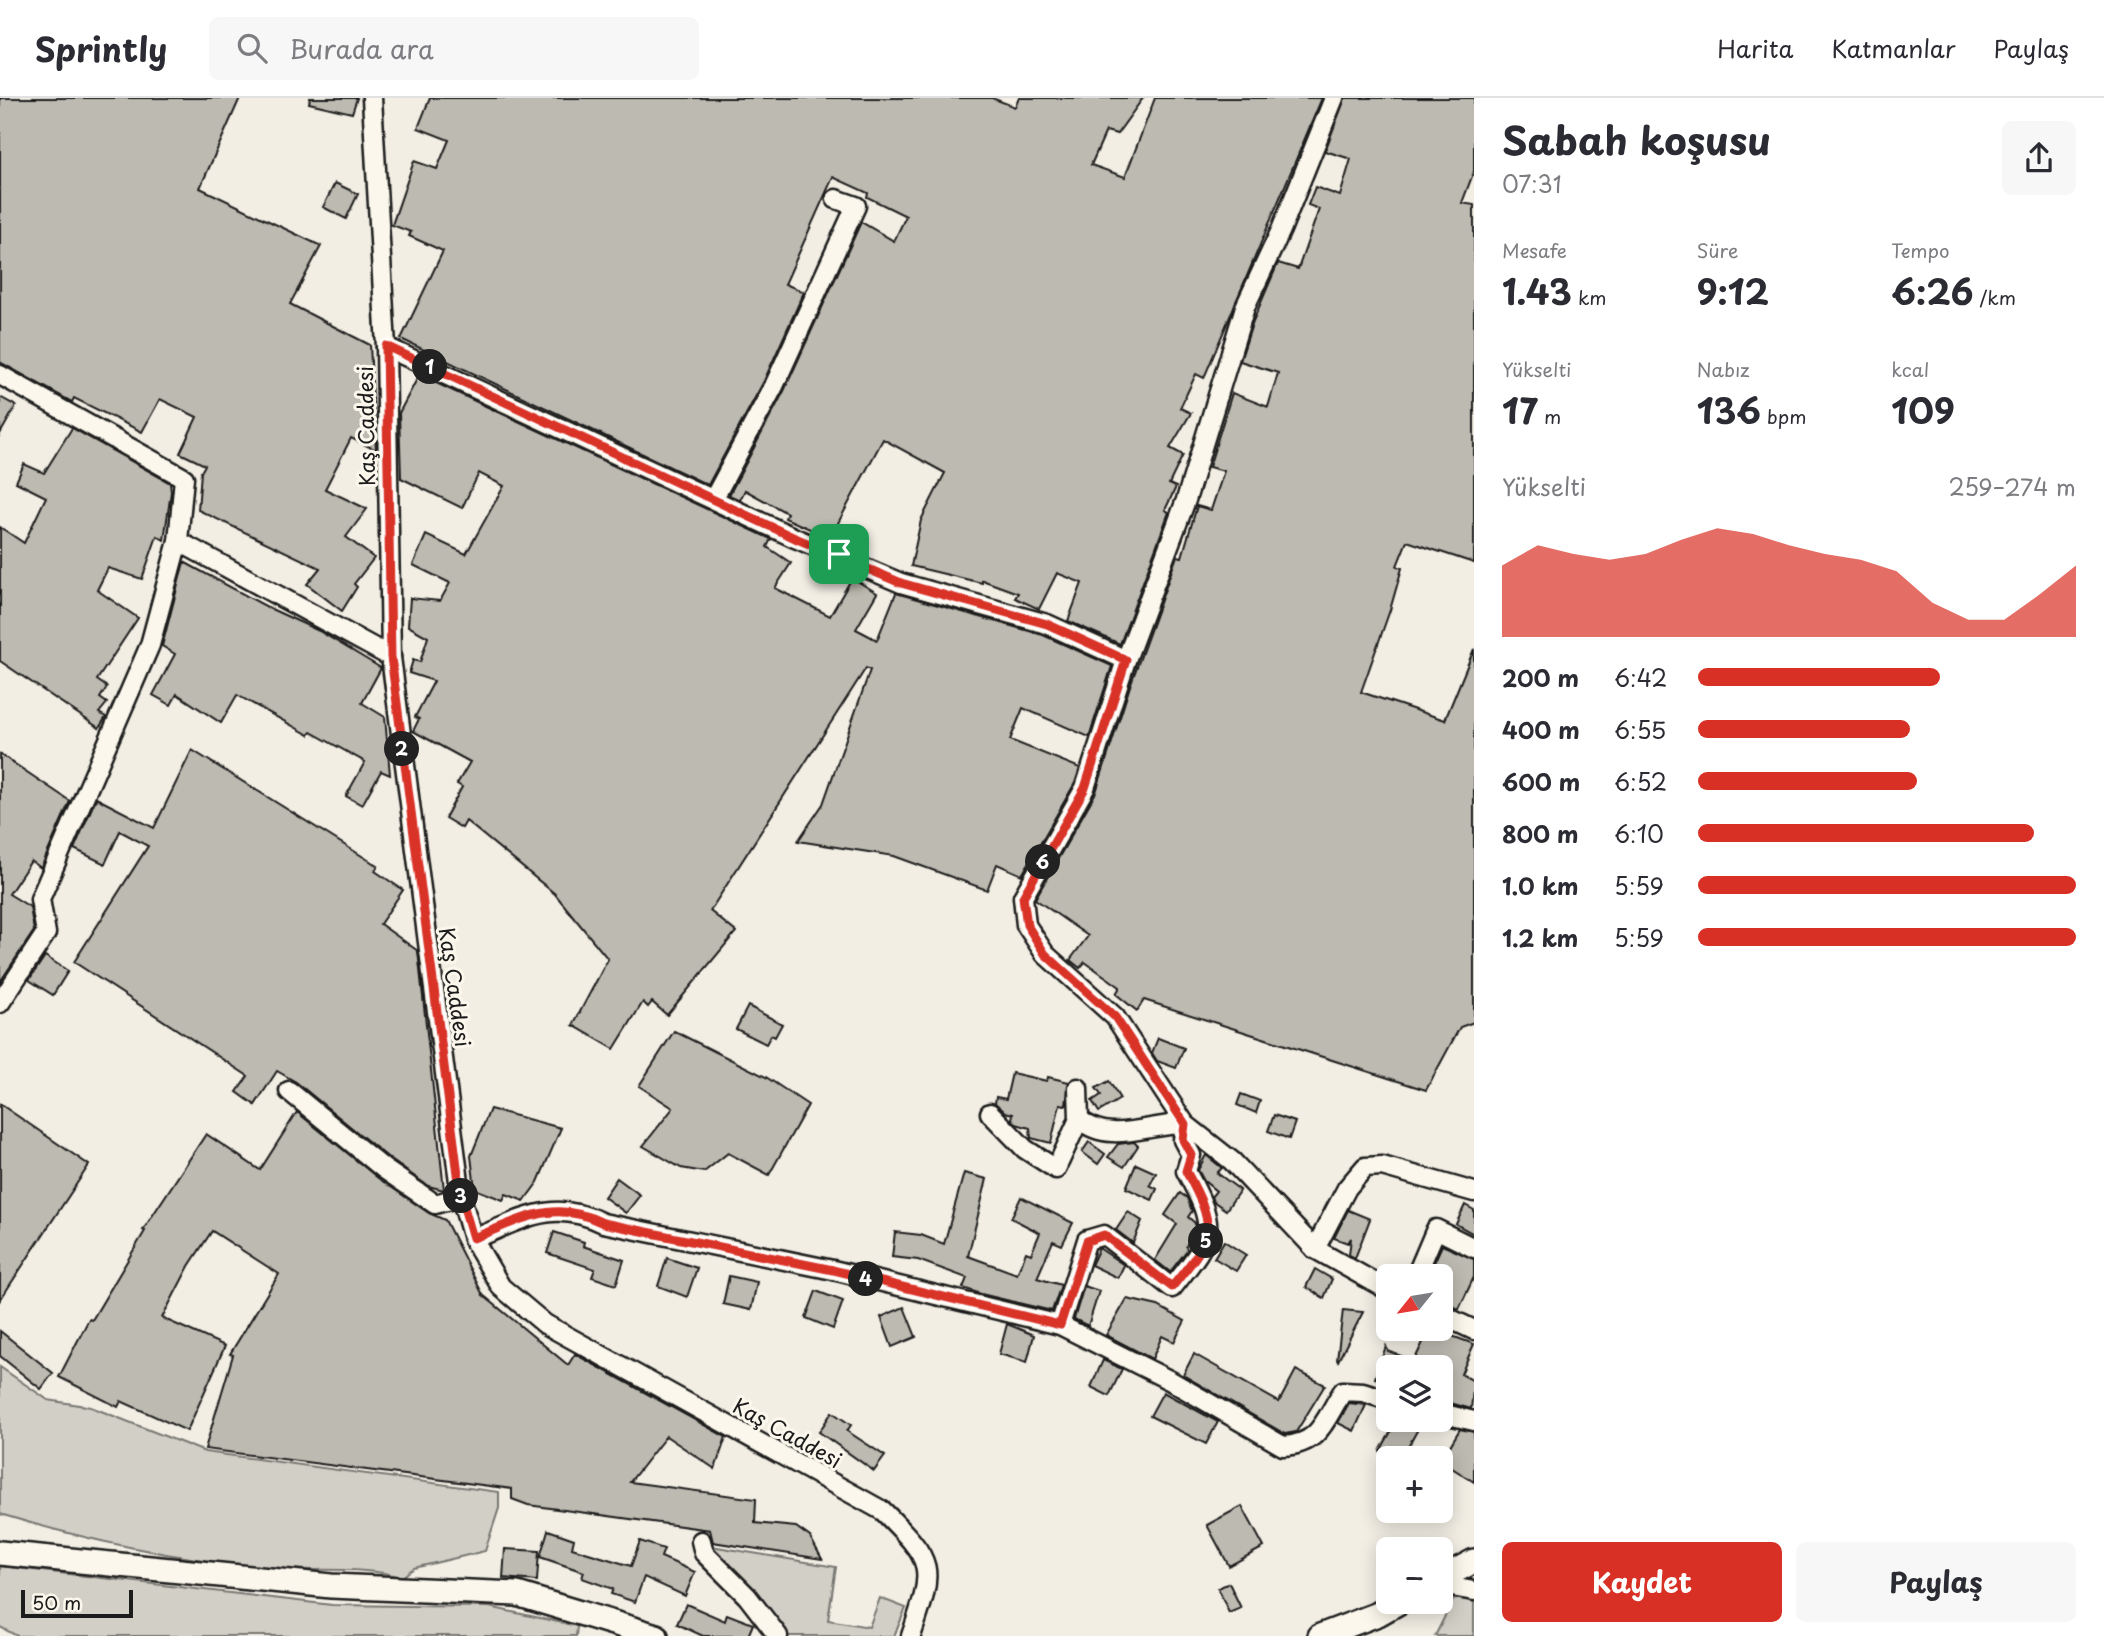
<!DOCTYPE html>
<html lang="tr">
<head>
<meta charset="utf-8">
<style>
  :root { --surface:#fff; --page:#f7f7f7; --text:#2b2b33; --muted:#7c7c81; --line:#e1e1e2; --accent:#d93025 }
  body { margin:0; font-family:"Playpen Sans",sans-serif; background:var(--page); color:var(--text); height:100vh; display:flex; flex-direction:column; font-size:26px; white-space:nowrap }
  * { box-sizing:border-box; margin:0 }
  p { font-size:23px; color:var(--muted) }
  .icon { flex:none; width:38px; height:38px; fill:none; stroke:currentColor; stroke-width:2; stroke-linecap:round; stroke-linejoin:round }
  .map { position:relative; flex:1; overflow:hidden }
  .sheet { display:flex; flex-direction:column; background:var(--surface); width:630px }
  .sheet>* { flex:none }
  .needle { width:46px; rotate:240deg }
  .buttons { position:absolute; left:1376px; top:1166px; display:grid; gap:14px }
  .buttons a { display:grid; place-items:center; width:77px; height:77px; border-radius:10px; background:var(--surface); box-shadow:0 4px 18px #0003; font-size:35px }
  .scale { position:absolute; left:21px; bottom:18px; width:112px; box-sizing:border-box; padding-left:7px; border:4px solid #1c1c1c; border-top:0; font-size:19px; line-height:24px; white-space:nowrap; color:#1c1c1c; -webkit-text-stroke:5px #fbf7ec; paint-order:stroke }
  .pin { position:absolute; display:grid; place-items:center; width:60px; height:60px; color:#fff; margin:-30px; border-radius:14px; box-shadow:0 4px 10px #0006 }
  .km { position:absolute; width:35px; height:35px; margin:-18px; border-radius:50%; background:#222; color:#fff; font-size:19px; line-height:35px; text-align:center }
  .round { display:grid; place-items:center; flex:none; width:74px; height:74px; border-radius:10px; background:var(--page) }
  .head { display:flex; align-items:center; justify-content:space-between; height:119px; padding:0 28px }
  h1 { font-size:38px; font-weight:700; line-height:52px }
  .stats { display:grid; grid-template-columns:repeat(3,1fr); gap:10px; height:119px; padding:7px 28px }
  .stats div { display:grid; align-content:center }
  .stats b { font-size:35px; font-weight:700 }
  .stats small { font-size:19px; font-weight:400 }
  .stats p { font-size:19px }
  .chart { height:196px; padding:14px 28px }
  .chart p { display:flex; justify-content:space-between }
  .chart svg { width:100%; height:126px; margin-top:7px; fill:var(--accent); opacity:.7 }
  .primary-button { display:flex; gap:14px; margin-top:auto; padding:14px 28px }
  .primary-button a { flex:1; height:80px; border-radius:10px; background:var(--accent); color:#fff; font-size:28px; font-weight:700; line-height:80px; text-align:center }
  .primary-button a+a { background:var(--page); color:var(--text) }
  ul { padding:0 28px; list-style:none; font-size:23px }
  li { display:grid; grid-template-columns:112px 84px 1fr; align-items:center; height:52px }
  li i { height:18px; border-radius:9px; background:var(--accent) }
  header { display:flex; align-items:center; gap:42px; box-sizing:border-box; height:98px; padding:0 35px; background:var(--surface); border-bottom:2px solid var(--line) }
  header strong { font-size:33px }
  nav { display:flex; gap:38px; margin-inline-start:auto; font-size:24px }
  .search { width:490px; height:63px; background:var(--page); display:flex; align-items:center; gap:18px; box-sizing:border-box; padding:0 24px; border-radius:10px; color:var(--muted); font-size:26px }
  main { display:flex; flex:1; min-height:0 }
  .map>svg:first-child { display:block }
</style>
</head>
<body>
<header>
<strong>Sprintly</strong>
<div class="search"><svg class="icon" aria-label="search" viewBox="0 0 24 24"><circle cx="10" cy="10" r="6"/><path d="M15 15l6 6"/></svg>Burada ara</div>
<nav><a>Harita</a><a>Katmanlar</a><a>Paylaş</a></nav>
</header>
<main>
<div class="map">
<svg width="1474" height="1538" viewBox="0 0 1474 1538">
  <rect width="100%" height="100%" fill="#f2eee4"/>
  <filter id="ink" filterUnits="userSpaceOnUse"><feTurbulence type="fractalNoise" baseFrequency=".0143" numOctaves="2"/><feDisplacementMap in="SourceGraphic" scale="14" xChannelSelector="R" yChannelSelector="G"/><feConvolveMatrix kernelMatrix="1 2 1 2 8 2 1 2 1" color-interpolation-filters="sRGB"/></filter>
  <g filter="url(#ink)">
    <g fill="#d2cfc6" stroke="#777671" stroke-width="2">
      <path d="M 0,1269 L 48,1302 L 91,1309 L 205,1354 L 499,1394 L 499,1410 L 485,1453 L 414,1470 L 402,1479 C 360,1467 312,1475 268,1470 C 177,1461 88,1443 0,1416 Z"/>
      <polygon points="711,1448 836,1469 828,1522 869,1529 880,1500 906,1510 894,1538 782,1538"/>
      <polygon points="0,1468 332,1507 489,1509 577,1528 576,1538 17,1538 0,1529"/>
      <polygon points="1460,1500 1474,1502 1474,1538 1435,1538 1453,1502"/>
    </g>
    <g fill="#bdbab1" stroke="#1c1c1c" stroke-width="2">
      <polygon points="0,0 240,0 200,90 321,148 290,206 370,247 376,352 351,340 325,391 367,411 346,439 374,460 354,486 357,489 342,513 307,486 320,470 198,412 201,374 205,367 180,355 197,319 160,301 142,334 74,300 72,304 0,264"/>
      <polygon points="310,0 357,0 352,15 309,5"/>
      <polygon points="430,0 992,0 1015,9 1019,0 1143,0 1117,36 1106,33 1091,67 1125,79 1155,0 1322,0 1204,280 1196,276 1180,310 1191,315 1170,350 1183,357 1169,386 1176,389 1165,412 1169,414 1120,546 1068,523 1082,485 1057,475 1039,511 1015,500 1018,495 982,482 982,485 911,468 921,422 945,375 883,341 830,440 785,420 787,415 745,392 740,402 729,397 784,293 861,124 894,143 906,118 867,99 868,95 833,79 785,186 804,194 764,283 708,387 401,241 443,153 409,138 411,134 392,127 414,63 437,71 449,42 418,30"/>
      <polygon points="1345,0 1474,0 1474,73 1462,105 1474,107 1474,465 1407,443 1397,468 1402,470 1390,512 1361,594 1445,622 1474,551 1474,924 1460,929 1426,992 1144,902 1137,913 1116,896 1120,889 1085,864 1080,870 1070,862 1088,838 1035,801 1096,694 1130,588 1177,458 1182,459 1197,408 1211,412 1224,373 1209,369 1232,295 1268,309 1278,275 1240,263 1253,223 1278,165 1298,171 1319,111 1308,107 1315,89 1340,98 1351,61 1325,53"/>
      <polygon points="335,85 358,96 346,121 323,109"/>
      <polygon points="419,277 771,441 767,449 791,465 775,490 830,518 852,480 877,495 856,531 877,542 896,495 1043,537 1112,568 1089,639 1023,610 1010,642 1080,670 1075,685 1022,777 997,766 987,792 894,758 798,743 823,706 870,572 866,570 710,813 736,834 667,917 652,904 648,909 643,904 614,951 573,927 608,861 555,796 466,723 462,730 445,720 462,689 457,686 470,664 413,633 419,621 415,619 434,583 409,575 413,562 420,564 428,539 408,528 410,500 440,503 450,485 413,467 426,437 466,456 504,388 479,375 462,410 401,380 399,315"/>
      <polygon points="0,299 16,308 0,336"/>
      <polygon points="72,330 170,385 171,394 164,442 157,438 142,481 108,470 97,492 138,520 97,582 107,589 100,600 107,605 99,615 106,619 99,630 0,563 0,429 24,445 46,399 16,384 24,366 44,375"/>
      <polygon points="184,464 269,510 319,533 381,570 362,605 385,619 390,677 381,673 362,707 346,698 365,664 311,634 309,637 237,597 221,625 177,596 171,607 153,597 175,556 162,548"/>
      <polygon points="192,652 378,768 375,773 403,792 380,826 418,853 444,1092 428,1088 391,1062 296,984 277,973 255,1007 237,994 248,978 74,864 148,748 120,733 105,766 74,751 96,700 154,730"/>
      <polygon points="0,656 70,703 41,770 31,763 9,796 30,809 34,833 0,884"/>
      <polygon points="45,858 68,873 53,897 29,882"/>
      <polygon points="748,908 782,926 775,939 771,937 766,946 736,931"/>
      <polygon points="674,933 766,979 808,1007 769,1077 728,1055 704,1074 681,1070 643,1048 673,1010 639,988"/>
      <polygon points="1158,940 1184,950 1176,970 1157,963 1152,955"/>
      <polygon points="1012,975 1047,983 1048,979 1069,984 1066,1007 1060,1006 1051,1045 1031,1040 1030,1030 1016,1026 1012,1021 1013,1016 1005,1014 995,1005 996,999 1006,1001"/>
      <polygon points="1109,983 1120,1001 1099,1014 1092,1003 1101,997 1096,990"/>
      <polygon points="1241,996 1260,1003 1256,1015 1237,1007"/>
      <polygon points="0,1006 89,1067 0,1202"/>
      <polygon points="490,1011 561,1030 538,1084 524,1103 506,1096 503,1102 475,1091 471,1058"/>
      <polygon points="297,1014 378,1080 429,1115 445,1122 483,1197 568,1267 575,1256 726,1339 715,1371 666,1338 630,1384 756,1401 755,1425 796,1429 810,1439 822,1461 713,1444 710,1432 528,1407 512,1401 512,1391 205,1351 233,1257 230,1256 279,1176 212,1133 189,1168 162,1220 225,1248 187,1333 121,1303 118,1309 59,1279 89,1221 92,1222 145,1133 143,1132 206,1036 260,1072"/>
      <polygon points="1274,1017 1295,1024 1289,1041 1268,1033"/>
      <polygon points="1089,1044 1105,1056 1098,1066 1082,1054"/>
      <polygon points="1134,1044 1138,1048 1124,1069 1108,1059 1118,1046"/>
      <polygon points="1206,1057 1222,1070 1217,1075 1240,1092 1226,1112 1213,1103 1211,1099 1216,1093 1204,1083 1198,1072"/>
      <polygon points="1136,1066 1156,1075 1150,1087 1157,1091 1152,1102 1126,1090"/>
      <polygon points="964,1075 987,1081 968,1158 1017,1176 1026,1154 1031,1156 1040,1135 1011,1120 1021,1099 1073,1125 1062,1147 1053,1143 1037,1180 1061,1187 1052,1213 981,1196 963,1190 967,1180 918,1162 892,1159 895,1134 921,1137 944,1146"/>
      <polygon points="617,1080 640,1097 626,1115 604,1099"/>
      <polygon points="1180,1095 1187,1100 1192,1113 1188,1119 1195,1125 1195,1133 1186,1148 1187,1152 1170,1174 1155,1162 1177,1126 1165,1117"/>
      <polygon points="1465,1107 1474,1112 1474,1136 1456,1126"/>
      <polygon points="1348,1112 1370,1121 1355,1160 1349,1157 1351,1140 1348,1145 1334,1140"/>
      <polygon points="1128,1114 1142,1123 1133,1145 1116,1132"/>
      <polygon points="554,1134 584,1144 583,1148 624,1162 616,1187 592,1179 595,1171 547,1155"/>
      <polygon points="1224,1143 1246,1157 1236,1173 1214,1160"/>
      <polygon points="1442,1147 1474,1161 1474,1179 1459,1211 1440,1203 1440,1178 1428,1178"/>
      <polygon points="1099,1150 1124,1167 1118,1180 1091,1167"/>
      <polygon points="667,1160 697,1170 687,1199 658,1188"/>
      <polygon points="1315,1171 1332,1181 1324,1200 1306,1189"/>
      <polygon points="729,1178 757,1184 751,1212 723,1206"/>
      <polygon points="1084,1188 1099,1193 1088,1228 1074,1221"/>
      <polygon points="816,1193 843,1203 833,1231 806,1220"/>
      <polygon points="1127,1201 1158,1208 1185,1223 1174,1244 1162,1238 1152,1261 1106,1237"/>
      <polygon points="904,1209 916,1239 892,1249 881,1219"/>
      <polygon points="1343,1212 1363,1214 1338,1263 1337,1262"/>
      <polygon points="1007,1226 1034,1237 1027,1264 999,1256"/>
      <polygon points="1430,1230 1474,1246 1461,1276 1474,1283 1471,1311 1440,1302 1440,1269 1388,1269 1388,1284 1375,1280 1386,1248 1388,1253 1414,1263"/>
      <polygon points="0,1233 53,1275 41,1291 0,1258"/>
      <polygon points="1194,1256 1279,1304 1296,1272 1325,1287 1296,1334 1285,1336 1183,1277"/>
      <polygon points="1103,1262 1122,1271 1109,1298 1091,1289"/>
      <polygon points="1163,1294 1218,1324 1206,1346 1150,1318"/>
      <polygon points="1349,1305 1366,1307 1354,1333 1338,1325"/>
      <polygon points="832,1314 851,1327 847,1333 885,1358 874,1373 819,1334"/>
      <polygon points="1398,1321 1418,1331 1402,1360 1392,1360 1380,1353"/>
      <polygon points="1460,1331 1474,1334 1474,1384 1441,1363"/>
      <polygon points="1242,1408 1264,1449 1229,1468 1207,1427"/>
      <polygon points="548,1432 574,1441 572,1450 631,1468 640,1443 664,1451 661,1459 695,1474 685,1498 644,1479 635,1504 611,1496 613,1491 582,1480 584,1474 540,1459"/>
      <polygon points="505,1451 539,1453 537,1483 503,1480"/>
      <polygon points="1229,1485 1241,1510 1229,1515 1218,1490"/>
      <polygon points="686,1506 725,1523 727,1516 753,1526 748,1538 703,1538 677,1526"/>
    </g>
    <g fill="none" stroke-linecap="round" stroke-linejoin="round">
      <defs>
        <g id="minor">
          <path d="M 372,0 L 386,249 L 391,559 L 461,1099 L 473,1141 L 501,1189 L 545,1226 L 883,1413 C 935,1465 935,1468 911,1538"/>
          <polyline points="1334,0 1281,132 1245,209 1186,402 1126,562 1085,690 1023,799 1026,827 1045,856 1115,919 1185,1026 1232,1063 1315,1151 1388,1192"/>
          <polyline points="386,249 795,440 901,485 1047,526 1126,562"/>
          <polyline points="0,277 184,380 178,443 391,559"/>
          <polyline points="714,400 774,288 856,108 836,101"/>
          <polyline points="0,905 46,835 40,801 150,547 178,443"/>
          <polyline points="289,993 384,1071 435,1106 461,1099"/>
          <polyline points="990,1015 1025,1051 1056,1071 1079,1021"/>
          <path d="M 473,1141 C 522,1122 551,1100 603,1125 L 833,1172 L 1060,1227 L 1171,1283 L 1283,1348 C 1321,1346 1324,1322 1343,1293 L 1363,1294 L 1388,1302"/>
          <polyline points="1315,1151 1347,1090 1365,1069 1382,1068 1474,1094"/>
          <polyline points="1416,1178 1436,1131 1474,1150"/>
          <polyline points="1440,1216 1474,1232"/>
          <path d="M 1060,1227 L 1087,1142 L 1104,1137 L 1172,1190 C 1213,1138 1219,1134 1186,1073 L 1191,1057 L 1183,1042 L 1185,1026 C 1150,1025 1110,1048 1079,1021 L 1078,990"/>
          <polyline points="1440,1315 1474,1323"/>
          <polyline points="701,1443 704,1455 747,1498 778,1538"/>
          <polyline points="1440,1487 1474,1493"/>
        </g>
        <g id="major">
          <polyline points="0,1455 331,1488 517,1496 656,1538"/>
          <polyline points="1440,1481 1474,1463"/>
          <polyline points="1320,1538 1378,1516 1401,1503"/>
        </g>
      </defs>
      <use href="#minor" stroke="#1c1c1c" stroke-width="23"/>
      <use href="#major" stroke="#1c1c1c" stroke-width="28"/>
      <use href="#minor" stroke="#fbf7ec" stroke-width="18"/>
      <use href="#major" stroke="#fbf7ec" stroke-width="23"/>
    </g>
  </g>
  <g fill="none" stroke-linecap="round" stroke-linejoin="round" filter="url(#ink)">
    <defs>
      <path id="route" d="M 386,248 L 795,440 L 901,485 L 1047,526 L 1126,562 L 1085,690 L 1023,799 L 1027,827 L 1045,856 L 1115,919 L 1185,1026 L 1183,1042 L 1191,1057 L 1186,1073 C 1219,1134 1213,1138 1172,1189 L 1104,1137 L 1087,1143 L 1060,1227 L 833,1172 L 603,1125 C 552,1100 522,1122 473,1140 L 461,1099 L 391,559 Z"/>
    </defs>
    <use href="#route" stroke="#fff" stroke-width="14"/>
    <use href="#route" stroke="#d93025" stroke-width="9"/>
  </g>
  <g text-anchor="middle" dominant-baseline="central" stroke-width="6" stroke-linejoin="round" paint-order="stroke">
    <g font-size="21" fill="#1c1c1c" stroke="#fbf7ec">
      <text transform="translate(365 328) rotate(-91)">Kaş Caddesi</text>
      <text transform="translate(456 889) rotate(82)">Kaş Caddesi</text>
      <text transform="translate(788 1334) rotate(29)">Kaş Caddesi</text>
    </g>
  </g>
</svg>
<div class="buttons">
<a><svg class="needle" viewBox="-14 -14 28 28"><path d="M0-13l5 13h-10z" fill="#e53935"/><path d="M0 13l5-13h-10z" fill="#7c7c81"/></svg></a>
<a><svg class="icon" aria-label="layers" viewBox="0 0 24 24"><path d="M12 4l9 5-9 5-9-5zM3 14l9 5 9-5"/></svg></a>
<a>+</a>
<a>−</a>
</div>
<div class="scale">50 m</div>
<div class="pin" style="left:839px;top:456px;background:#1e9e55"><svg class="icon" aria-label="arrive" viewBox="0 0 24 24"><path d="M6 21V4h12l-3 4 3 4H6"/></svg></div>
<b class="km" style="left:430px;top:269px">1</b>
<b class="km" style="left:402px;top:651px">2</b>
<b class="km" style="left:461px;top:1098px">3</b>
<b class="km" style="left:866px;top:1181px">4</b>
<b class="km" style="left:1206px;top:1143px">5</b>
<b class="km" style="left:1043px;top:764px">6</b>
</div>
<section class="sheet">
<div class="head"><div><h1>Sabah koşusu</h1><p>07:31</p></div><a class="round"><svg class="icon" aria-label="share" viewBox="0 0 24 24"><path d="M12 15V3M7 8l5-5 5 5M5 13v7h14v-7"/></svg></a></div>
<div class="stats">
<div><p>Mesafe</p><b>1.43<small> km</small></b></div>
<div><p>Süre</p><b>9:12</b></div>
<div><p>Tempo</p><b>6:26<small> /km</small></b></div>
</div>
<div class="stats">
<div><p>Yükselti</p><b>17<small> m</small></b></div>
<div><p>Nabız</p><b>136<small> bpm</small></b></div>
<div><p>kcal</p><b>109</b></div>
</div>
<div class="chart"><p><span>Yükselti</span>259–274 m</p>
<svg viewBox="0 0 160 44" preserveAspectRatio="none"><path d="M0 44V19L10 12L20 15L30 17L40 15L50 10L60 6L70 8L80 12L90 15L100 17L110 21L120 32L130 38L140 38L150 29L160 19V44z"/></svg>
</div>
<ul>
<li><b>200 m</b>6:42<i style="width:64%"></i></li>
<li><b>400 m</b>6:55<i style="width:56%"></i></li>
<li><b>600 m</b>6:52<i style="width:58%"></i></li>
<li><b>800 m</b>6:10<i style="width:89%"></i></li>
<li><b>1.0 km</b>5:59<i style="width:100%"></i></li>
<li><b>1.2 km</b>5:59<i style="width:100%"></i></li>
</ul>
<div class="primary-button"><a>Kaydet</a><a>Paylaş</a></div>
</section>
</main>
</body>
</html>
